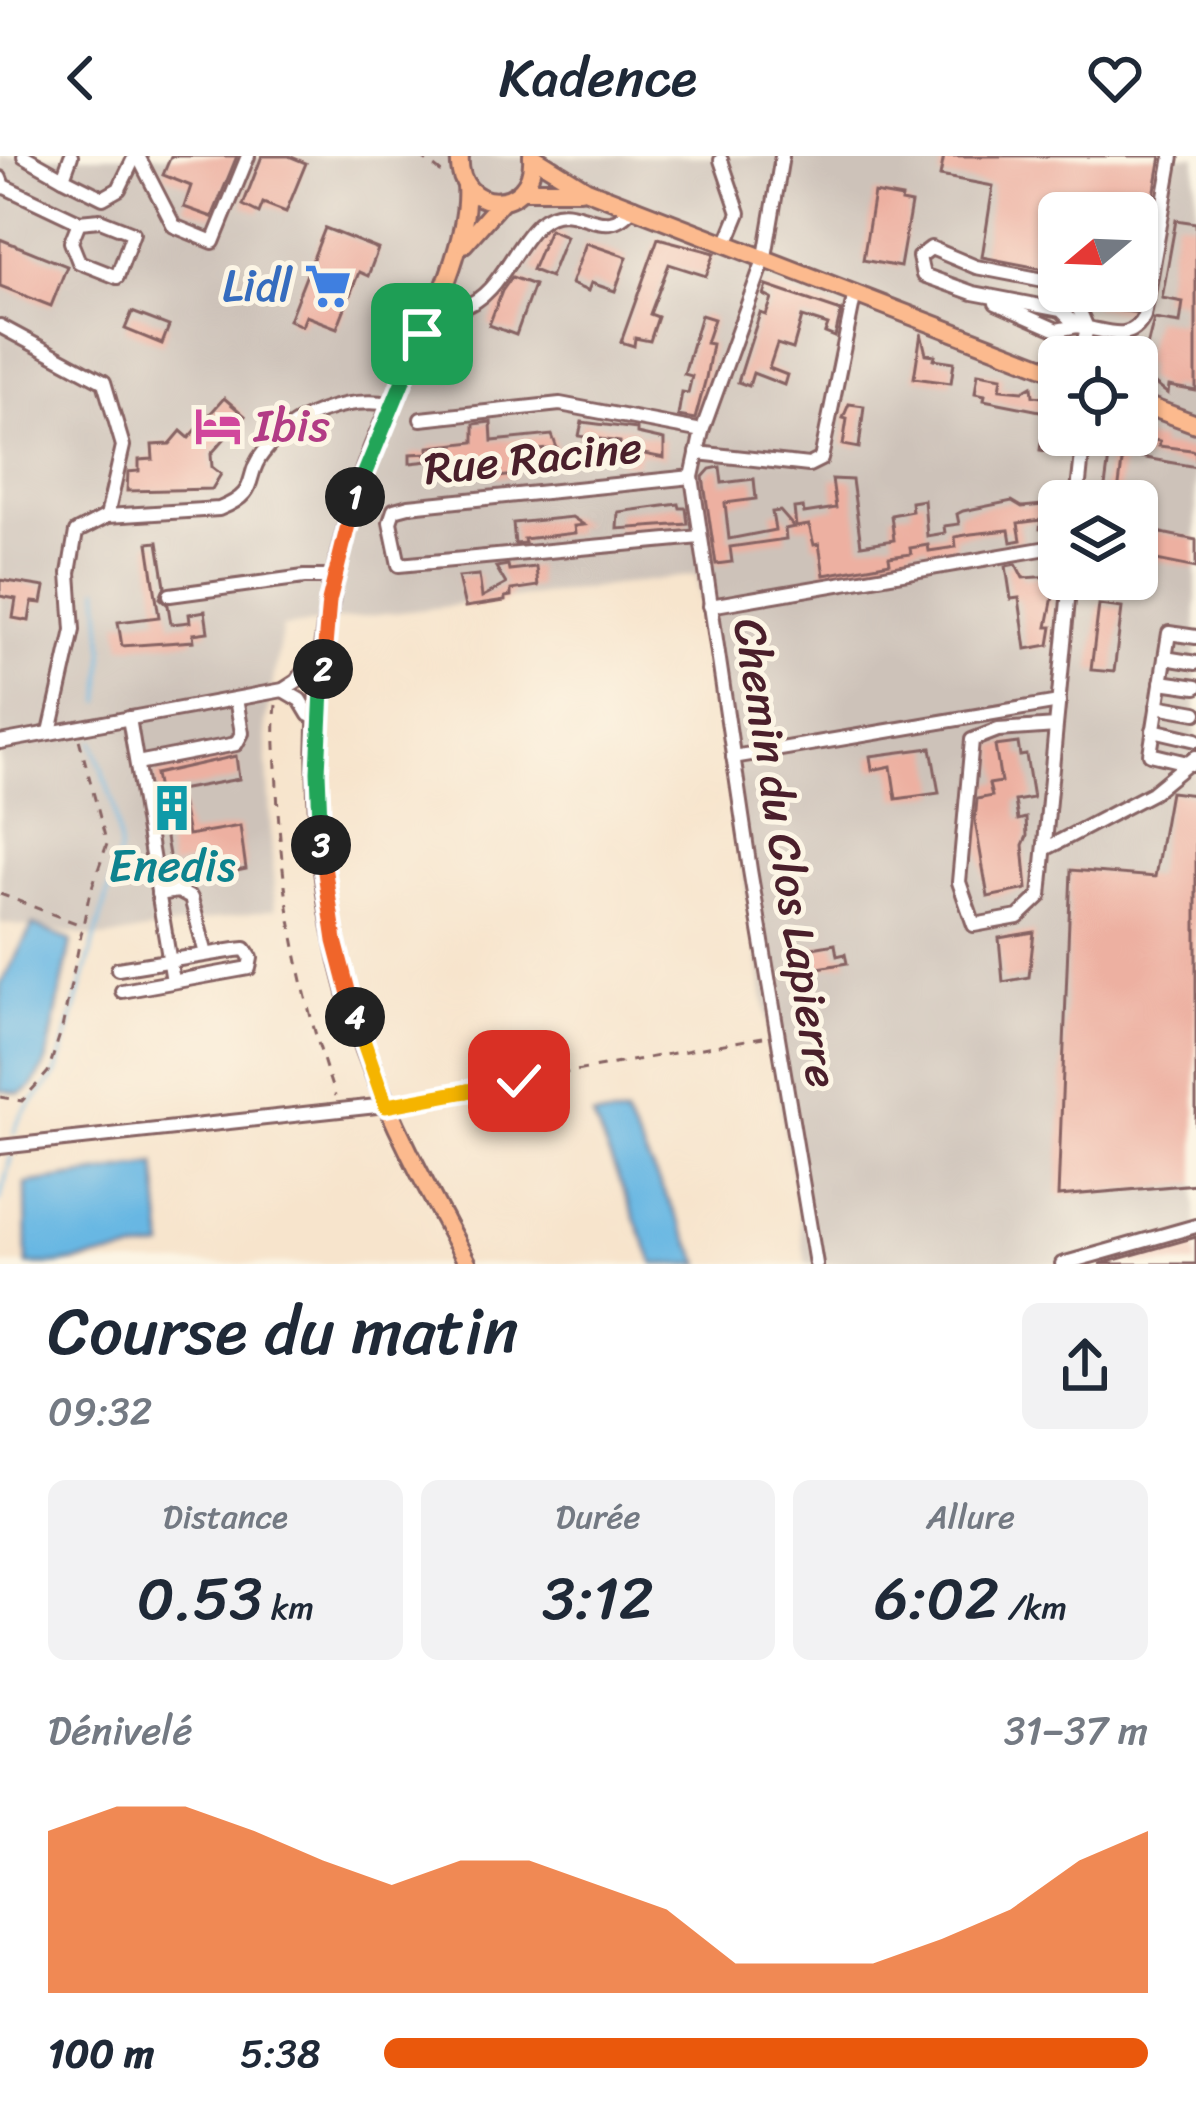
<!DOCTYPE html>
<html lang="fr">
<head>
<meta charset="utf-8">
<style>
  :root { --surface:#fff; --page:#f2f2f3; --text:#1f2937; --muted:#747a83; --accent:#ea580c }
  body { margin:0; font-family:Sriracha,sans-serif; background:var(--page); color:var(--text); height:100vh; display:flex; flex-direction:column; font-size:45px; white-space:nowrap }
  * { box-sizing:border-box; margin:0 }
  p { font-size:39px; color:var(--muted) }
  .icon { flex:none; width:66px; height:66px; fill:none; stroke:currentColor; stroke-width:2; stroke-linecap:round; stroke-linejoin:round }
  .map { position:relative; height:1108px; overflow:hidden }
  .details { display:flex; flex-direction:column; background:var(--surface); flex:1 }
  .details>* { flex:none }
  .needle { width:78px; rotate:251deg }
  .buttons { position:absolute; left:1038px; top:36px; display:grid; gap:24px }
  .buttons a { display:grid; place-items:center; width:120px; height:120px; border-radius:18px; background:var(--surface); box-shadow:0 3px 9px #0004; font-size:60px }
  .pin { position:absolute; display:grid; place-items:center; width:102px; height:102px; color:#fff; margin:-51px; border-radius:24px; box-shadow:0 6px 18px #0006 }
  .km { position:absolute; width:60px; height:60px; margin:-30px; border-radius:50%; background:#222; color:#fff; font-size:33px; line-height:60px; text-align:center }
  .round { display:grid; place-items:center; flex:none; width:126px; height:126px; border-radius:18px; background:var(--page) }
  .headline { display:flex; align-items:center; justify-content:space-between; height:204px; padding:0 48px }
  h1 { font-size:66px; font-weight:600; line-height:90px }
  .metrics { display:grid; grid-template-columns:repeat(3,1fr); gap:18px; height:204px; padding:12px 48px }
  .metrics div { display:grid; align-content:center; border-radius:18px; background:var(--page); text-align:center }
  .metrics b { font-size:60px; font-weight:600 }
  .metrics small { font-size:33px; font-weight:400 }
  .metrics p { font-size:33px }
  .chart { height:336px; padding:24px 48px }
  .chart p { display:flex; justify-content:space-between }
  .chart svg { width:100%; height:216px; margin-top:12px; fill:var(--accent); opacity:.7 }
  ul { padding:0 48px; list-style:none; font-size:39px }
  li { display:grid; grid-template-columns:192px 144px 1fr; align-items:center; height:90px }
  li i { height:30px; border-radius:15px; background:var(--accent) }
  header { display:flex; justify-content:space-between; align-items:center; height:156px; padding:0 48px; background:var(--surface); font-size:54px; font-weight:600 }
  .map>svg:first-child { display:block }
</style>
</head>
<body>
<header><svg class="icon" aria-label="back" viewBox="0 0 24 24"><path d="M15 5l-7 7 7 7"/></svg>Kadence<svg class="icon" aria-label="heart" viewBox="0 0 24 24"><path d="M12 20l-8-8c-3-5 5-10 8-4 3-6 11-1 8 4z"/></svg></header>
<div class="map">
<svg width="1196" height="1108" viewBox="0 0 1196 1108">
  <rect width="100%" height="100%" fill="#fcf5e5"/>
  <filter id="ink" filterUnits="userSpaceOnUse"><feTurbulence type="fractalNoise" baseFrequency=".00833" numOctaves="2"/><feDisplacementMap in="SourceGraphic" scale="24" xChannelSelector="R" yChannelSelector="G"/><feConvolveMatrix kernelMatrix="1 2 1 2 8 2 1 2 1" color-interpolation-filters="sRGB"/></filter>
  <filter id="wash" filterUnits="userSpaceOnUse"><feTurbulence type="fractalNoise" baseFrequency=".004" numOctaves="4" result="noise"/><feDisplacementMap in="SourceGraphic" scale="48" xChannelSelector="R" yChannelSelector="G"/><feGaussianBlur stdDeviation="2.7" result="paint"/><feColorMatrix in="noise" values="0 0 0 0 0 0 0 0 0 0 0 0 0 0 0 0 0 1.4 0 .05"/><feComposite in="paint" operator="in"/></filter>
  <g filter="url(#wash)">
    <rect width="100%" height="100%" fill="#f7e4cc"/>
    <path fill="#cdc2b9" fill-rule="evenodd" d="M 0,0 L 1196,0 L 1196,1108 L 806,1108 L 696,419 L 283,471 L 265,569 L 275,753 L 105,782 L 0,767 ZM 1059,57 L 1137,57 L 1137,135 L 1059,135 ZM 1059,201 L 1137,201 L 1137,279 L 1059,279 ZM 1059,345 L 1137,345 L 1137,423 L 1059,423 Z"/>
    <g fill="#68b7e3" stroke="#596b87" stroke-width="3">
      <polygon points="33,769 71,785 46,907 32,931 20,938 0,934 0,830"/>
      <polygon points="625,960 701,1108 654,1108 593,961"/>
      <polygon points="156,1008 164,1092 55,1108 27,1108 26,1028"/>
    </g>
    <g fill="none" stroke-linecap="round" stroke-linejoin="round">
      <g stroke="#68b7e3" stroke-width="3">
        <polyline points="99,432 104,492 101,546"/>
        <path d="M 14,977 C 21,952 44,938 57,916 L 120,695 L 114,650 L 93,586"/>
        <polyline points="0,1045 11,1001"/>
      </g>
    </g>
    <g id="blocks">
      <g fill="#edb0a1">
        <polygon points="171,0 237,0 212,61 184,51 191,30 163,19"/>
        <polygon points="262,0 289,0 306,7 286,56 263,47 259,57 243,49"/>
        <polygon points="944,0 1161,0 1138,131 1137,57 1059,57 1059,116 982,101 993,30 940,20"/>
        <polygon points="874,37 902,42 901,46 911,48 900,111 863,104"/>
        <polygon points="1176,64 1196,67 1196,235 1169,230 1168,238 1146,221 1148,208 1143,207 1154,163 1180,167 1183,146 1162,142"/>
        <polygon points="325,72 378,93 368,120 359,116 337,172 306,160 302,170 289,164"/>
        <polygon points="549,73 566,80 550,121 532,114"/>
        <polygon points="658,82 715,97 706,120 669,108 650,158 658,161 650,185 635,182 634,190 621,186"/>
        <polygon points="0,83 67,110 51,150 0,130"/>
        <polygon points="586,87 627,101 615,135 591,127 588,135 571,128"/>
        <polygon points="512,121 534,129 516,179 489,169 502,135"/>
        <polygon points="767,130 841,155 835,181 825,177 828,169 802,161 793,193 777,188 769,212 787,219 784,229 753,217 749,230 738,226 760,157 766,159 772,143 764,139"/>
        <polygon points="1095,135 1138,135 1134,156 1093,152"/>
        <polygon points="132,156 169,170 162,188 125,173"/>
        <polygon points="701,159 714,163 706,187 712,188 706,222 695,263 678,260 682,236 688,237 692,220 684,218"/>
        <polygon points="921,177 926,198 935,199 934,203 954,206 951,227 914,222"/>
        <polygon points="978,217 1002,221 1000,233 1023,235 1032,230 1033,240 1059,243 1059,279 1067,279 1065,298 1040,294 1045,256 984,244 985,239 975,237"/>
        <polygon points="224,242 245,260 211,298 212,311 221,318 212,333 127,335 128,316 139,315 139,304 153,303 152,289 170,288 181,275 189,282"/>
        <polygon points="849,248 864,250 859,292 843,289 847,263 843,262"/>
        <polygon points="491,266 492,285 552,279 560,300 549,302 548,293 514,296 516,319 498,321 497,304 466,308 466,303 457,302 410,307 410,298 429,297 429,291 474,286 474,268"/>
        <polygon points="582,266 637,273 637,278 664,284 664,302 639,297 637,308 620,306 620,286 579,280"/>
        <polygon points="1112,279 1137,279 1137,282 1160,285 1159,290 1191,294 1196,296 1196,311 1123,298 1117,345 1103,345"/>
        <polygon points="720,311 722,327 754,323 756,343 725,347 729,383 775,374 772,356 780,355 794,371 785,373 786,383 730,391 732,406 716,408 703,321 710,313"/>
        <polygon points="832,323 852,324 861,389 894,384 891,359 912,355 911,346 924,344 927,380 945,377 944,370 959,368 957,358 963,355 1012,345 1022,351 1043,349 1044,344 1059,346 1058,375 1040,373 1041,364 1018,367 1021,384 1011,386 1009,374 971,378 955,381 956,391 929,395 928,389 910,392 911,398 889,401 890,407 824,419 819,388 814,389 809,369 796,371 794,352 803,351 804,357 836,352"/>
        <polygon points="679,348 680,352 686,352 688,368 617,373 618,356"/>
        <polygon points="572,361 584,369 574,370 575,377 524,383 525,387 515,388 513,367"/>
        <polygon points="1137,372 1196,384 1196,412 1137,400"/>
        <polygon points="158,386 165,430 160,442 168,449 171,468 190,466 189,458 205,455 208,476 193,478 194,485 122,490 118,466 159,461 148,387"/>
        <polygon points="1016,408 1023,422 1052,420 1054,435 1047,471 1052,471 1049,489 1026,493 1019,442 1011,443 1006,410"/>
        <polygon points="508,409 509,414 536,411 538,430 511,434 511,440 505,441 505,445 465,451 458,421 479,419 482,441 506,428 496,411"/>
        <polygon points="0,424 45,431 42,447 32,446 29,465 13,462 16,443 0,440"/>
        <polygon points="1099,449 1122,452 1114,516 1091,514"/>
        <polygon points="1018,587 1020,600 1026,599 1033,642 1015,645 1018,664 1026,662 1027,680 1023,689 1027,733 988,741 975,665 977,643 992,640 989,628 1001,626 995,590"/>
        <polygon points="931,592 939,637 896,643 891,610 872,614 870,600"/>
        <polygon points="236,600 239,623 179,634 188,679 240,670 246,713 194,724 191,707 171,711 155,618"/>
        <polygon points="1170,636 1196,639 1196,1028 1058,1040 1071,714 1155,721"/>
        <polygon points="1034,776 1029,821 1003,826 999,782"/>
        <polygon points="835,788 837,800 845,798 847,807 807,814 806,804 798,805 796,795"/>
        <polygon points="1196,1081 1196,1108 1100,1108"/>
      </g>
    </g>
  </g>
  <g filter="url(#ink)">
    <use href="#blocks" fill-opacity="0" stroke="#876463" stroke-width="3"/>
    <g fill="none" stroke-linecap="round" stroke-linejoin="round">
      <defs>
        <g id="minor">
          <polyline points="24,0 63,22 71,0"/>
          <polyline points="138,0 174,70 213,86 248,0"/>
          <polyline points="782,0 765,101 702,275 692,321 750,714 816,1108"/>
          <polyline points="721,4 739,57 727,86"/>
          <polyline points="0,22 3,30 79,66 100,64 133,77 117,121 79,106 71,86 79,66"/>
          <polyline points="63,22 103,42 119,33 135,0"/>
          <polyline points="1059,127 976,111 931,92 919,101 923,119 973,137 1061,154 1077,170 1087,172"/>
          <polyline points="1071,135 1087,172"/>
          <path d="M 437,142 L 462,151 C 498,142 513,90 539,67 C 575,36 601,92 634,50"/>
          <polyline points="996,147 1057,174 1077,170"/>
          <polyline points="0,170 104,226 123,290 107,360"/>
          <path d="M 1080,201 L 1087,172 C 1110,176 1132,186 1144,160 L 1172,0"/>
          <polyline points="421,263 560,248 702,275"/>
          <polyline points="697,297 809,309 821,303 855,136"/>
          <polyline points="692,321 409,350 394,354 390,366 399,409 700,381"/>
          <polyline points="1077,345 1084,279"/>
          <polyline points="170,439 304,421 334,421"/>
          <polyline points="710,450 1059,390"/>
          <polyline points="1165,502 1196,507"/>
          <polyline points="1161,526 1196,531"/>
          <polyline points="283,534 300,544 309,559"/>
          <polyline points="1157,550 1196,557"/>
          <polyline points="129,562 173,825"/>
          <polyline points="1056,570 998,574 972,584 959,726 974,769 1018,761 1040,740 1056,570 1058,550 1070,423"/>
          <polyline points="1153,574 1196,584"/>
          <path d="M 50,576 L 73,474 L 69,417 L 76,376 L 107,360 L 219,353 C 262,336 243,321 263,297 C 291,260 346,240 391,248"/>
          <polyline points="0,586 283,534 297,525 314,501"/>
          <polyline points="733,601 1059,546"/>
          <polyline points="137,607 236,588 242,577 236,543"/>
          <polyline points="1192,608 1150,598 1169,477 1196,481"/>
          <polyline points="1045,693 1152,637 1196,601"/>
          <polyline points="158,738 178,735 191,742 206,798"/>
          <polyline points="118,813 235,794 245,793 251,802 249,812 122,835"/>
          <polyline points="0,991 386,949"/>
          <polyline points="1062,1108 1196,1070"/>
        </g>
        <g id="major">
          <path d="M 460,0 C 455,59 536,60 532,0"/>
          <polyline points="532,0 587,34 1059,217"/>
          <path d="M 466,29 C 472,102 400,222 372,294 C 300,481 298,705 365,894 C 392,969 430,1038 468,1108"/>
          <polyline points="522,34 580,34"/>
          <polyline points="464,88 502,45"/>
          <polyline points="1137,246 1196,268"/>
        </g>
      </defs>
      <use href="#minor" stroke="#876463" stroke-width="18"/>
      <use href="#major" stroke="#876463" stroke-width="22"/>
      <g stroke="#876463" stroke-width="3" stroke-dasharray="9 9" stroke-linecap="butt">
        <polyline points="420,0 447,21"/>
        <path d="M 276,549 C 273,577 276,604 277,632 C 281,740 300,838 335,940"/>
        <polyline points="0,738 81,769"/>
        <polyline points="0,941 22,945 48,916 62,872 89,740 107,688 79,583"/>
        <polyline points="400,947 768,880"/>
      </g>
      <use href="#minor" stroke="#fff" stroke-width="12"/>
      <use href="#major" stroke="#fcba8e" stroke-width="16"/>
    </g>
  </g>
  <g fill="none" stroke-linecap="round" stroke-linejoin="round" filter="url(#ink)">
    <defs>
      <polyline id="split-1" points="355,341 422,178"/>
      <polyline id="split-2" points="323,513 329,445 355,341"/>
      <polyline id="split-3" points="321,689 318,616 323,513"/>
      <polyline id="split-4" points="321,689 335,785 355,861"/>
      <polyline id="split-5" points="355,861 386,950 467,935"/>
      <polyline id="split-6" points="467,935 519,925"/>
    </defs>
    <use href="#split-1" stroke="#fff" stroke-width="24"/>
    <use href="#split-2" stroke="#fff" stroke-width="24"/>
    <use href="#split-3" stroke="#fff" stroke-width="24"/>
    <use href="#split-4" stroke="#fff" stroke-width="24"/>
    <use href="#split-5" stroke="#fff" stroke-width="24"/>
    <use href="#split-6" stroke="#fff" stroke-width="24"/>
    <use href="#split-1" stroke="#22a559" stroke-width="15"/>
    <use href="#split-2" stroke="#f0652b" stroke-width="15"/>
    <use href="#split-3" stroke="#22a559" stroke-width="15"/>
    <use href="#split-4" stroke="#f0652b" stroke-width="15"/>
    <use href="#split-5" stroke="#f5b400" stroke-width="15"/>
    <use href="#split-6" stroke="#f5b400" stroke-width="15"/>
  </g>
  <defs>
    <symbol id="supermarket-bare" viewBox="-9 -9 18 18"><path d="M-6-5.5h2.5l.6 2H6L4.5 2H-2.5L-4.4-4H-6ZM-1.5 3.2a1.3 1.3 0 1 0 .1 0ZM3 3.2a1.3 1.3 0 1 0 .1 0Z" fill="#3f7fe0" stroke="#fcf5e5" stroke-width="2.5" paint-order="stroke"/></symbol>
    <symbol id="hotel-bare" viewBox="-9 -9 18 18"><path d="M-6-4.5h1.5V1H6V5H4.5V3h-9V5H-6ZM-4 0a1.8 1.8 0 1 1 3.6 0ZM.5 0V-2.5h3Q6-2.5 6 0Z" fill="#d1479c" stroke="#fcf5e5" stroke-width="2.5" paint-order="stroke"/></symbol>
    <symbol id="building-bare" viewBox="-9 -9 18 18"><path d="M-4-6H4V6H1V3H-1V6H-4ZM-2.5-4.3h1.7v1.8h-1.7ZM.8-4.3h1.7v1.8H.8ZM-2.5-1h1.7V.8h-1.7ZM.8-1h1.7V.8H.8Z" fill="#0f9aa8" stroke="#fcf5e5" stroke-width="2.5" paint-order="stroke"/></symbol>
  </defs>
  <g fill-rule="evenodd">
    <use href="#supermarket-bare" x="295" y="97" width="66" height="66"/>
    <use href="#hotel-bare" x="185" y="237" width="66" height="66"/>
    <use href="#building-bare" x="139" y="619" width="66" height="66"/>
  </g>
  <g text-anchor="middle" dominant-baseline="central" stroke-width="10" stroke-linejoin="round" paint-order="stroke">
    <g font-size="45" fill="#366cbe" stroke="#fcf5e5" text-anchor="end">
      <text x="292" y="130">Lidl</text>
    </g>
    <g font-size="45" fill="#b23c85" stroke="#fcf5e5" text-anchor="start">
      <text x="254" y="270">Ibis</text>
    </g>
    <g font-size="45" fill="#4a1f2b" stroke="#fcf5e5">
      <text transform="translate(533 302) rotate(-6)">Rue Racine</text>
      <text transform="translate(786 697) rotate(81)">Chemin du Clos Lapierre</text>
    </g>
    <g font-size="45" fill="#0d838f" stroke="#fcf5e5">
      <text x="172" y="710">Enedis</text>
    </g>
  </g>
</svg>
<div class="buttons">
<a><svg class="needle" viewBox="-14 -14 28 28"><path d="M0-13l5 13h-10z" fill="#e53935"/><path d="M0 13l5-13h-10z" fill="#747a83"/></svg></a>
<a><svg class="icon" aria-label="locate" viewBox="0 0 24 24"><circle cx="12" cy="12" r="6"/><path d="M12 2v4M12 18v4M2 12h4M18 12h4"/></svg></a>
<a><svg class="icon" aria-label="layers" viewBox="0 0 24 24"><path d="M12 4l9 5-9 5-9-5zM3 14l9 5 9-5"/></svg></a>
</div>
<div class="pin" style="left:422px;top:178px;background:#1e9e55"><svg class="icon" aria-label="arrive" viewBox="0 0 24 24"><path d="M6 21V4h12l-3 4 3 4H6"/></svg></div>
<div class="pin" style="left:519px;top:925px;background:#d93025"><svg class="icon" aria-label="check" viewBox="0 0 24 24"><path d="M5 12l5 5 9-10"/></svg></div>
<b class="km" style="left:355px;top:341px">1</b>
<b class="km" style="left:323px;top:513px">2</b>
<b class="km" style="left:321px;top:689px">3</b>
<b class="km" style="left:355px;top:861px">4</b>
</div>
<section class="details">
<div class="headline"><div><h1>Course du matin</h1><p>09:32</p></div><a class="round"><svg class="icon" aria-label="share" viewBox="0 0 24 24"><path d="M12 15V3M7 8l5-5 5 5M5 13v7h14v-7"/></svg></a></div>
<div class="metrics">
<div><p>Distance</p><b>0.53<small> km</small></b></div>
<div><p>Durée</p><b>3:12</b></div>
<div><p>Allure</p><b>6:02<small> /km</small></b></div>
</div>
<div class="chart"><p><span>Dénivelé</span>31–37 m</p>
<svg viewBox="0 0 160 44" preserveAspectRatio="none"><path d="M0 44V11L10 6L20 6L30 11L40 17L50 22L60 17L70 17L80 22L90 27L100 38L110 38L120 38L130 33L140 27L150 17L160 11V44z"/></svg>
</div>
<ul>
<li><b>100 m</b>5:38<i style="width:100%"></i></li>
</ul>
</section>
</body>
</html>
